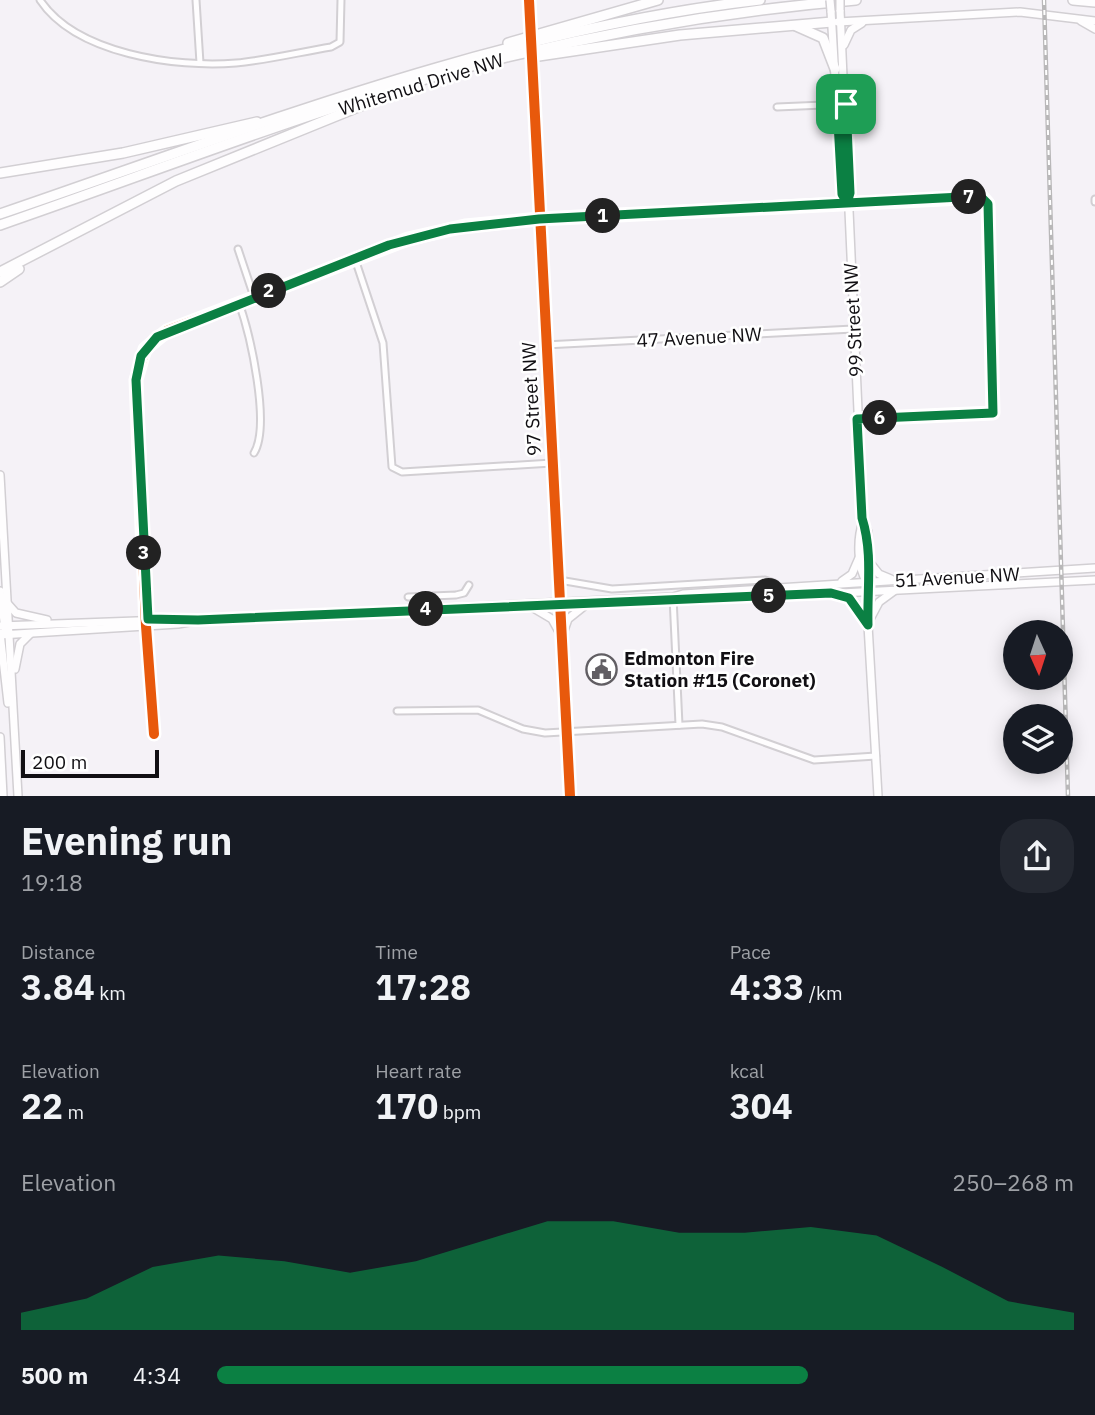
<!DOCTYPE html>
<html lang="en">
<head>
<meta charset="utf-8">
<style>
  :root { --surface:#171b24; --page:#242831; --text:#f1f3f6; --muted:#9ea1a6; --accent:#0b8043 }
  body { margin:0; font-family:"IBM Plex Sans",sans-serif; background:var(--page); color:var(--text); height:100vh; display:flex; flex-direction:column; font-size:26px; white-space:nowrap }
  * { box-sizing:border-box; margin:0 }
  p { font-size:23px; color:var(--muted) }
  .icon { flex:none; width:38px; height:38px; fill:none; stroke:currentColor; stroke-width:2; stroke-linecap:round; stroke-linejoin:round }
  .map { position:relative; height:796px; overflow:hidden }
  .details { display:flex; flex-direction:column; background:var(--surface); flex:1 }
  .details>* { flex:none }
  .needle { width:46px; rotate:177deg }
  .fabs { position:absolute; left:1003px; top:620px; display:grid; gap:14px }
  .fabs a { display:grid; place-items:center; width:70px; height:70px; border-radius:50%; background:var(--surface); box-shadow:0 4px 18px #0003; font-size:35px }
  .scale { position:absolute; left:21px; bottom:18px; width:138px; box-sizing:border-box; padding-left:7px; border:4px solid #110f13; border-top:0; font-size:19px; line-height:24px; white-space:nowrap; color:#110f13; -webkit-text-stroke:5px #fff; paint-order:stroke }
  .pin { position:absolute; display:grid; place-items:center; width:60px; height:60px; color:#fff; margin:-30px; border-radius:14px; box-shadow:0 4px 10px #0006 }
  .km { position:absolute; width:35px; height:35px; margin:-18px; border-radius:50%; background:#222; color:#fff; font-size:19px; line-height:35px; text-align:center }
  .round { display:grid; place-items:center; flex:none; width:74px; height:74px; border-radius:28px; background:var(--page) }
  .head { display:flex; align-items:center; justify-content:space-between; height:119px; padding:0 21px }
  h1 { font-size:38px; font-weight:700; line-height:52px }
  .metrics { display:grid; grid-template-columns:repeat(3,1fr); gap:10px; height:119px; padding:7px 21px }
  .metrics div { display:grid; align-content:center }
  .metrics b { font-size:35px; font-weight:700 }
  .metrics small { font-size:19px; font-weight:400 }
  .metrics p { font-size:19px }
  .chart { height:196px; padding:14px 21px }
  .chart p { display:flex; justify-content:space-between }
  .chart svg { width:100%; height:126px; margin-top:7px; fill:var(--accent); opacity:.7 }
  ul { padding:0 21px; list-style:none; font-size:23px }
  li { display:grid; grid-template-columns:112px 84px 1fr; align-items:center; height:52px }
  li i { height:18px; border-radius:9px; background:var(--accent) }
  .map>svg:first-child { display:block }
</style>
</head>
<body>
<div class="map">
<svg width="1095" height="796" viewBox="0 0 1095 796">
  <rect width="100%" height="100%" fill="#f5f2f7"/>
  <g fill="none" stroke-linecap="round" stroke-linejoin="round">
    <defs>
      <g id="minor">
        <path d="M 40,0 C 76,54 176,68 236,63 C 268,60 300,52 331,47 L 340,42 L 341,0"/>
        <polyline points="196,0 200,63"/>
        <polyline points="777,107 847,104"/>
        <polyline points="1095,199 1095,202"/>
        <polyline points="238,249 254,297"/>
        <polyline points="355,259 383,343 392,467 402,472 552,463"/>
        <path d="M 239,303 C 250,334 271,425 254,453"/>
        <polyline points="545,345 853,329"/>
        <polyline points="559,580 612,589 765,580 774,583 776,590"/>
        <polyline points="408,597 456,595 464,593 469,585"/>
        <polyline points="673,597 679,725"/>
        <polyline points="397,711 478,710 523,729 545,733 702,724 722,727 814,760 876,756"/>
        <polyline points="154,734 146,626 136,380 145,349 167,331 408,239 465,226 539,219 982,197 988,204 993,413 857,419"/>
      </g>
      <g id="tertiary">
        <polyline points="529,0 530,13"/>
        <polyline points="532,77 570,796"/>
      </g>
      <g id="secondary">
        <path d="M 840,10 L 863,522 C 857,538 857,568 867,582"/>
        <polyline points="831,11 842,194 847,203"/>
        <polyline points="1081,21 1095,29"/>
        <polyline points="838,22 1020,12 1095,21"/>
        <polyline points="844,45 851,30 862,23"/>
        <polyline points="0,475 18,796"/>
        <polyline points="863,522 868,532 869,556 868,625 878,796"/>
        <polyline points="871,564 879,574 891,579"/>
        <polyline points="842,581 852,574 859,558"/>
        <polyline points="0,591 5,629"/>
        <polyline points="838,594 855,603 866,621"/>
        <polyline points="674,598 683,601 1095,580"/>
        <polyline points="8,604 16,613 47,620"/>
        <polyline points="530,606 552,619 562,637"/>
        <polyline points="869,621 879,602 894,591"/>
        <polyline points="0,626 191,619"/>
        <polyline points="0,633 8,703"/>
        <polyline points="0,635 178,624 206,619 673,597 683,594 1095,568"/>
        <polyline points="562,636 568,619 588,603"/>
        <polyline points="15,669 20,644 30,634"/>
        <polyline points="0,737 3,796"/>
      </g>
      <g id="motorway">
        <polyline points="1073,0 1095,2"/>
        <polyline points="796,26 823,38 835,69"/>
        <polyline points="508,43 658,0"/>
        <polyline points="532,57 680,35 832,22"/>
        <polyline points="0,173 123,153 257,122"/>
        <path d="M 0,214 C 249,129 497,30 760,0"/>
        <path d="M 0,225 C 168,167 335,100 507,57 C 622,29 737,10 856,0"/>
        <polyline points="0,272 176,181 373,101"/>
        <polyline points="0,282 19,269"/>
      </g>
    </defs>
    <use href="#minor" stroke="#d2cfd3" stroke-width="9"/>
    <use href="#tertiary" stroke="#d2cfd3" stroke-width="10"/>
    <use href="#secondary" stroke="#d2cfd3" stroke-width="10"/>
    <use href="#motorway" stroke="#d2cfd3" stroke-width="12"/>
    <use href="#minor" stroke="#fefdfe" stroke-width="5"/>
    <use href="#tertiary" stroke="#fefdfe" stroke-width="6"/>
    <use href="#secondary" stroke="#fefdfe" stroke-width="7"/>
    <use href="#motorway" stroke="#fefdfe" stroke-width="9"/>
    <defs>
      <polyline id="rail" points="1044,0 1068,796"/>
    </defs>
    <use href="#rail" stroke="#b9b8b9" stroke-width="4.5"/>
    <use href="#rail" stroke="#fff" stroke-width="2" stroke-dasharray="5" stroke-linecap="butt"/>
    <defs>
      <polyline id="tertiary-bridge" points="530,13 532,77"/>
      <g id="secondary-bridge">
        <polyline points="830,0 831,11"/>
        <polyline points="840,0 840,10"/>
      </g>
    </defs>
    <use href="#tertiary-bridge" stroke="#d2cfd3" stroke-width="10" stroke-linecap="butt"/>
    <use href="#secondary-bridge" stroke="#d2cfd3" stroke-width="10" stroke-linecap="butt"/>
    <use href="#tertiary-bridge" stroke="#fefdfe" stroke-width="6"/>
    <use href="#secondary-bridge" stroke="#fefdfe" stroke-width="7"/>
    <defs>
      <g id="cycleway">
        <polyline points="529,0 570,796"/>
        <polyline points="154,734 146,626 136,380 145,349 167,331 408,239 465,226 539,219 982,197 988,204 993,413 857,419"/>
      </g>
    </defs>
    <use href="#cycleway" stroke="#fff" stroke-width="15"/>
    <use href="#cycleway" stroke="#e8590c" stroke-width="10"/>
  </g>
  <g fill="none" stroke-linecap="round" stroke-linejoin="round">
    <defs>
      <path id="route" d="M 846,104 L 850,193 L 847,203 L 539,219 L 450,229 L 389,245 L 157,337 L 141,356 L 136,380 L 148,619 L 198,620 L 831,593 L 849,598 L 868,625 C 867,588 873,553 862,518 L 857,419 L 993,413 L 988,204 L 980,196 L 847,203 L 842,194 L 837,104 L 846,104"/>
    </defs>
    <use href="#route" stroke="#fff" stroke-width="14"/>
    <use href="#route" stroke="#0b8043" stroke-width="9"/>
  </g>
  <defs>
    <symbol id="civic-ring" viewBox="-11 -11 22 22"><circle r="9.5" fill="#fff" stroke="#615e63" stroke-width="1.5"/><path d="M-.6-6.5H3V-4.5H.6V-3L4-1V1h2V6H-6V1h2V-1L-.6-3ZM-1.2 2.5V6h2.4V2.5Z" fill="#615e63"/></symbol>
  </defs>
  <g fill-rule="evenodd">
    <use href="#civic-ring" x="584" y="652" width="35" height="35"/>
  </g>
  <g text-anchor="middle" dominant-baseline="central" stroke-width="5" stroke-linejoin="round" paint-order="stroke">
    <g font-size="19" fill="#110f13" stroke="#fff">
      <text transform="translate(421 84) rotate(-17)">Whitemud Drive NW</text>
      <text transform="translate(853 320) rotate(-93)">99 Street NW</text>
      <text transform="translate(699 337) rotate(-3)">47 Avenue NW</text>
      <text transform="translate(531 399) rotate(-93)">97 Street NW</text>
      <text transform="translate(957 577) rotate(-3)">51 Avenue NW</text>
    </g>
    <g font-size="19" font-weight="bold" fill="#110f13" stroke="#fff" text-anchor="start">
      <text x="624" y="658">Edmonton Fire<tspan x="624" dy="22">Station #15 (Coronet)</tspan></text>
    </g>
  </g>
</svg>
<div class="fabs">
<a><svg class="needle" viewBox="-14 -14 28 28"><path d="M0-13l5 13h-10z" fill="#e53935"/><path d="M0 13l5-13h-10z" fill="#9ea1a6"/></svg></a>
<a><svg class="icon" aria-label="layers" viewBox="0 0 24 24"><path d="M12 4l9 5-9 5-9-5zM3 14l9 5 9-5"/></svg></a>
</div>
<div class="scale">200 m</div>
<div class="pin" style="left:846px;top:104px;background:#1e9e55"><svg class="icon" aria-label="arrive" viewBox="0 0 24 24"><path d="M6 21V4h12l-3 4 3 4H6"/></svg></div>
<b class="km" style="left:603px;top:216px">1</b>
<b class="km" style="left:269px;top:291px">2</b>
<b class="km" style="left:144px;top:553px">3</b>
<b class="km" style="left:426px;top:609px">4</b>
<b class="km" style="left:769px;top:596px">5</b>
<b class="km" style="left:880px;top:418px">6</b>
<b class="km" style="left:969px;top:197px">7</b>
</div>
<section class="details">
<div class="head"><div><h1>Evening run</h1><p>19:18</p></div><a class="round"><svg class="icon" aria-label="share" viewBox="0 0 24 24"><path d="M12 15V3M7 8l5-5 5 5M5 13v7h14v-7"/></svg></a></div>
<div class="metrics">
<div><p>Distance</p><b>3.84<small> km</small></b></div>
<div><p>Time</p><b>17:28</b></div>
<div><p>Pace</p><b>4:33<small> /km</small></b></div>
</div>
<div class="metrics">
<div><p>Elevation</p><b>22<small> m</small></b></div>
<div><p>Heart rate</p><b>170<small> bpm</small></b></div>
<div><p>kcal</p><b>304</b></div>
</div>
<div class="chart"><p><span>Elevation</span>250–268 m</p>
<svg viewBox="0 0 160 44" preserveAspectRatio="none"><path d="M0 44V38L10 33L20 22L30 18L40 20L50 24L60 20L70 13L80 6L90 6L100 10L110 10L120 8L130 11L140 22L150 34L160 38V44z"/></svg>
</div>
<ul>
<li><b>500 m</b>4:34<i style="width:69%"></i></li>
</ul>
</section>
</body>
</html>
